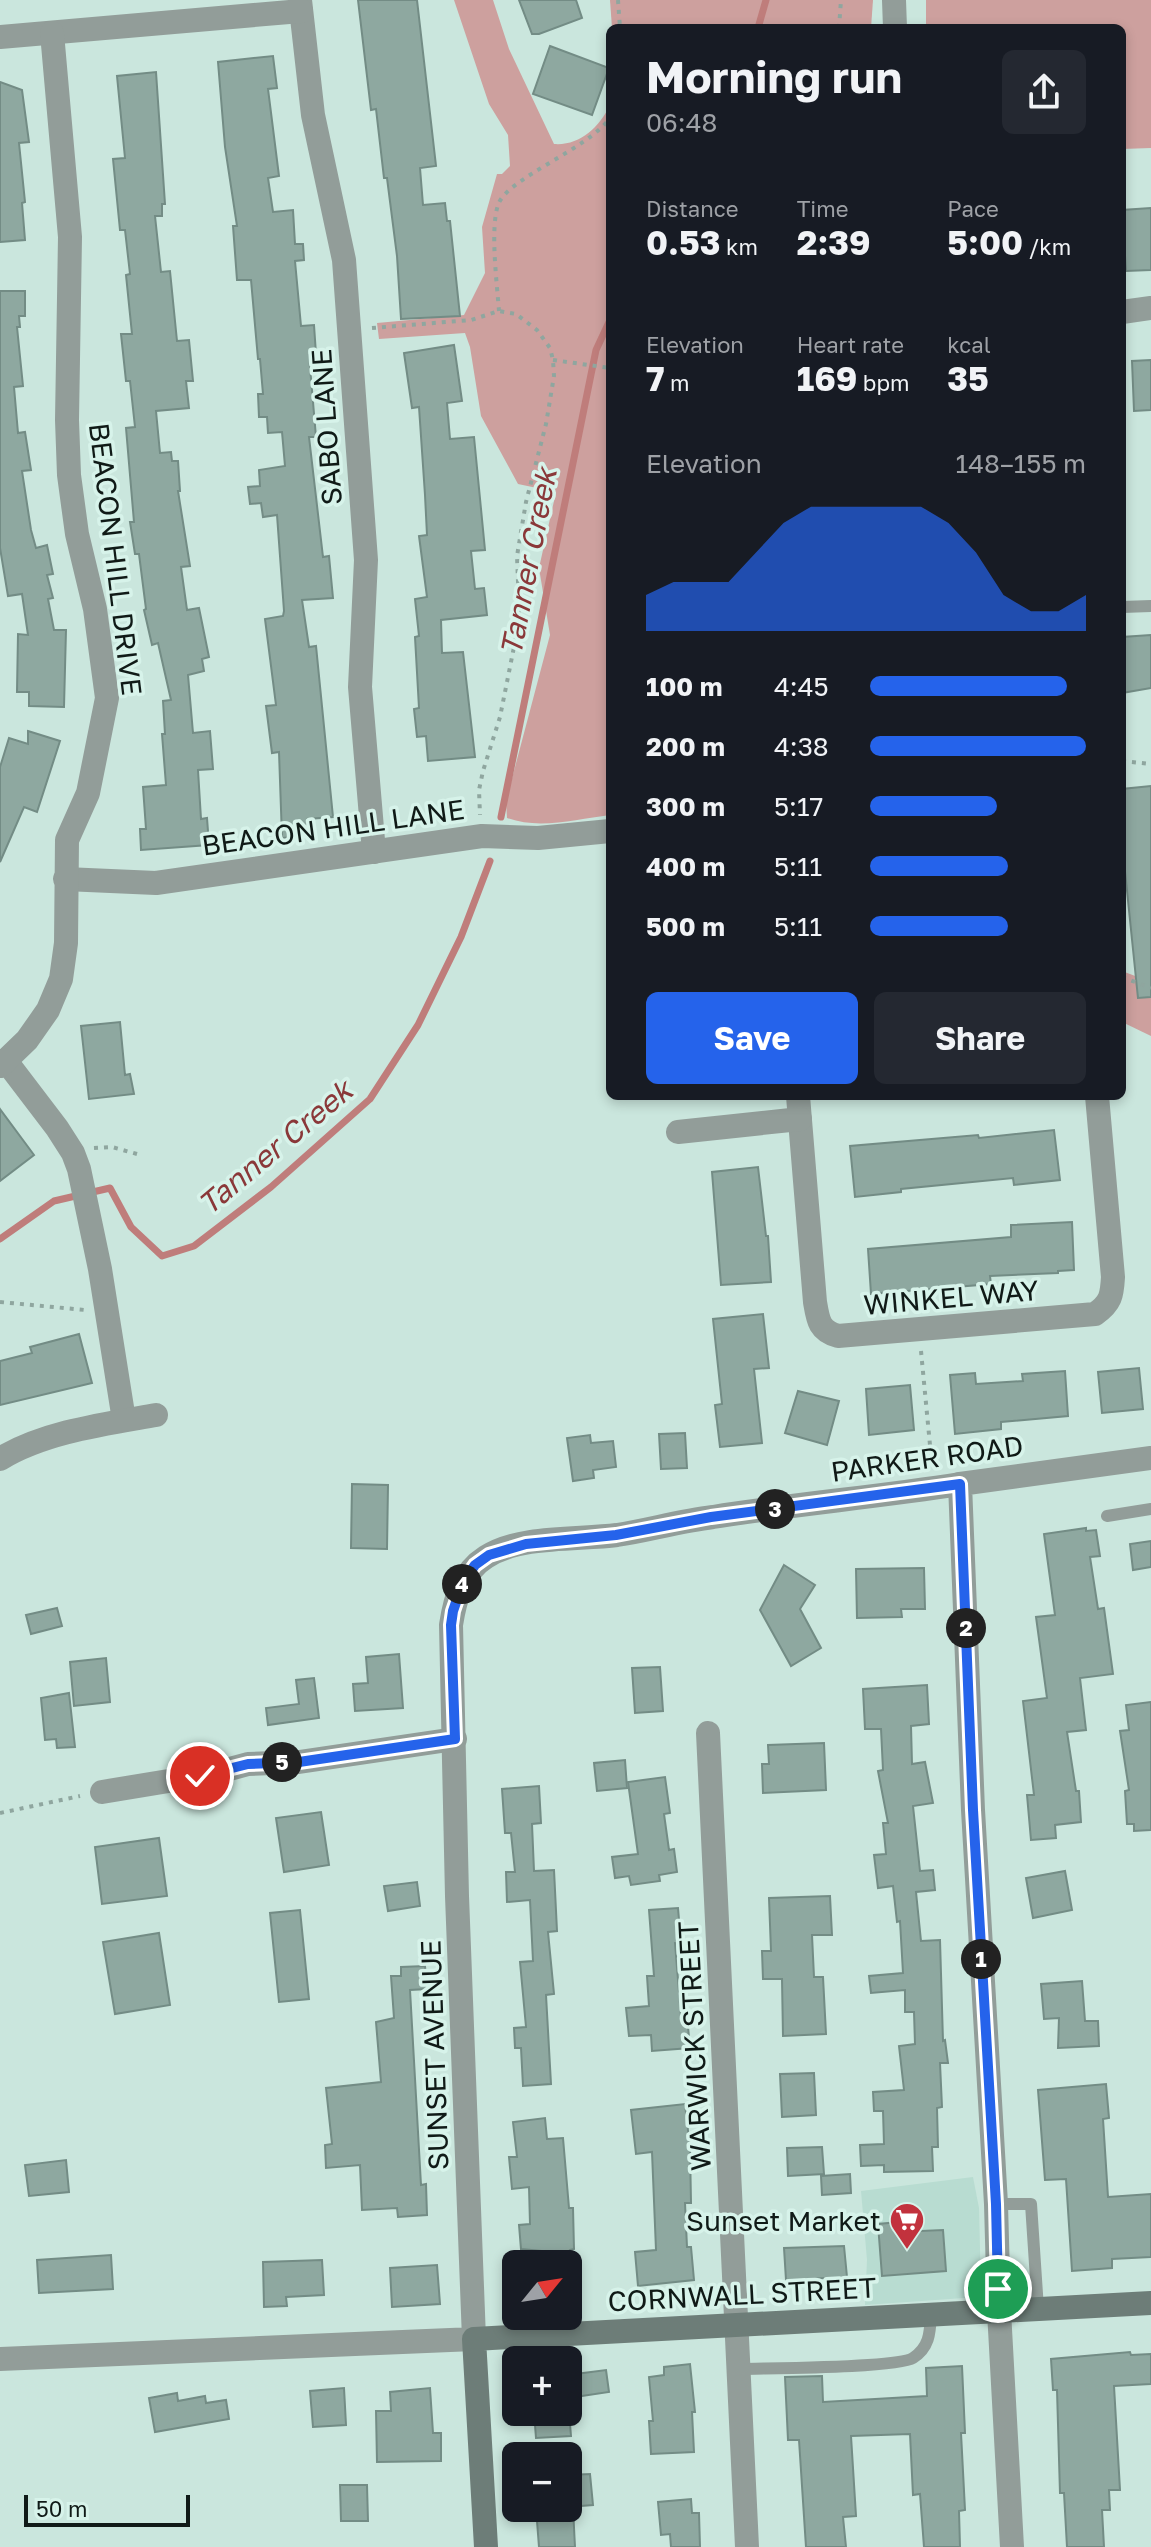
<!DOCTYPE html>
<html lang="en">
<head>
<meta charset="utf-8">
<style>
  :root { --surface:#171b24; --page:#242831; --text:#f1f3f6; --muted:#9ea1a6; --accent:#2563eb }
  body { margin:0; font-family:"Golos Text",sans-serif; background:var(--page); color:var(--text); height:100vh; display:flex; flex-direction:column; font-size:30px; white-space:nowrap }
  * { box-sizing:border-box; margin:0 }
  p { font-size:26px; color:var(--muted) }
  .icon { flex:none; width:44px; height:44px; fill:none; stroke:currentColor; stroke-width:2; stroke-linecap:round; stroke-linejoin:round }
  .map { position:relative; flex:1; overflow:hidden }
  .panel { position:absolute; left:606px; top:24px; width:520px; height:1076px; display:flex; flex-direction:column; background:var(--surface); border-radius:12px; box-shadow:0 4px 12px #0003 }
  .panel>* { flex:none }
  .needle { width:52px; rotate:60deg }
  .controls { position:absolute; left:502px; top:2250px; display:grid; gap:16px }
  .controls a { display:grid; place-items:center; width:80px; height:80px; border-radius:12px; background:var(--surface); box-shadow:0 4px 12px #0003; font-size:40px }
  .scale { position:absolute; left:24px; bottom:20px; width:166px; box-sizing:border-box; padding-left:8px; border:4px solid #101a17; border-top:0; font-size:22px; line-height:28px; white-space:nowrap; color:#101a17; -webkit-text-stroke:6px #d7f3ea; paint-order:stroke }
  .pin { position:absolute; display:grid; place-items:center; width:68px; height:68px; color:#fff; margin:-34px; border:4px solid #fff; border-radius:50%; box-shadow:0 2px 8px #0007 }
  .km { position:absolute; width:40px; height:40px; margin:-20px; border-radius:50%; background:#222; color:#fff; font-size:22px; line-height:40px; text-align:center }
  .round { display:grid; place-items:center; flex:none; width:84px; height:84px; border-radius:12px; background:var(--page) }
  .summary { display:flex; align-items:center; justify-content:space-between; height:136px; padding:0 40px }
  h1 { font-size:44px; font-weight:700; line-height:60px }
  .stats { display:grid; grid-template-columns:repeat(3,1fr); gap:12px; height:136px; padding:8px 40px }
  .stats div { display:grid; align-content:center }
  .stats b { font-size:34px; font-weight:700 }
  .stats small { font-size:22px; font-weight:400 }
  .stats p { font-size:22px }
  .chart { height:224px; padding:16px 40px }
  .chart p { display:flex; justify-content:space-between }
  .chart svg { width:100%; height:144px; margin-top:8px; fill:var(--accent); opacity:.7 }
  .button { display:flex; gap:16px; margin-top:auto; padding:16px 40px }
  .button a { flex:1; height:92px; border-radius:12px; background:var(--accent); color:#fff; font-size:32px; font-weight:700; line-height:92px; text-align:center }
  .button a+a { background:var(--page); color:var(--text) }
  ul { padding:0 40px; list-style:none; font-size:26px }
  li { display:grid; grid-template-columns:128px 96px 1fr; align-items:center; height:60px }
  li i { height:20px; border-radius:10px; background:var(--accent) }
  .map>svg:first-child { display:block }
</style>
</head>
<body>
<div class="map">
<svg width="1151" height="2547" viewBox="0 0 1151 2547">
  <rect width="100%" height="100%" fill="#cae6dd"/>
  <polygon fill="#b8dcd1" points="973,2177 979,2208 981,2289 978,2297 865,2305 867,2260 861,2191"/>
  <g fill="#cda09e">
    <path d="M 454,0 L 493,0 L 509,49 L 554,144 C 579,146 599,128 610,105 L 610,815 C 577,819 539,830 507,818 L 506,801 L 550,635 L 539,568 L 556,492 L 518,484 L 481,416 L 470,347 L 465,333 L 379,339 L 377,323 L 464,315 L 485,273 L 482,227 L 497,174 L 502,174 L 510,166 L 508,135 L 489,104 Z"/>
    <polygon points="610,0 873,0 871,28 612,28"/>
    <polygon points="926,0 1151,0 1151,148 1122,149 1122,28 926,28"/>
    <polygon points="1122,971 1151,982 1151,1036 1122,1022"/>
  </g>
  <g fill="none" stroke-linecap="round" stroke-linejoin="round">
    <g stroke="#bf7d7b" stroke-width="7">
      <polyline points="758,28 766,0"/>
      <polyline points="501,817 596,350 610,320"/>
      <polyline points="0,1239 54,1201 110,1188 131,1227 162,1256 194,1246 271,1187 370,1099 418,1025 461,937 490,861"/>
    </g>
  </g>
  <g fill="#8ea8a0" stroke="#738c85" stroke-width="2">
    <polygon points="358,0 417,0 436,166 420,168 423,205 445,203 447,221 450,221 460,316 401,319 397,256 387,178 384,178 376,109 371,110"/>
    <polygon points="519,0 576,0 582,18 539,34 532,34"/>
    <polygon points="550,46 609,68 592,115 533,94"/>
    <polygon points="273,56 277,88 268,89 279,176 268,178 273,212 293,210 295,244 303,244 304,260 295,261 301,326 314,325 316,354 309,355 316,437 309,437 323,557 329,556 333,598 302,600 309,647 316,646 333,817 307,819 308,836 282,838 279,752 272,753 266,706 276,705 265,619 283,616 284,611 277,515 263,517 261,503 250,504 248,487 260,486 259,470 285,466 282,432 268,433 267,417 259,417 258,394 263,394 260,359 258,359 251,280 237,280 233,226 237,226 225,147 218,62"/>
    <polygon points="156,72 165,204 162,204 162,216 155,216 161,272 170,271 177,341 189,340 193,381 186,381 189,408 156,411 160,453 171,452 172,461 178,461 180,491 178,491 190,566 181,567 187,610 199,608 209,657 202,659 204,671 188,675 193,733 210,731 213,769 198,770 201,819 207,818 209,845 141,850 140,829 146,829 143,787 166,785 162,734 165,734 163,701 171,700 158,643 152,645 144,610 146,609 139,554 135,554 130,522 134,522 126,428 135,427 130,381 126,381 121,334 132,334 126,275 130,274 125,230 120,230 113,159 125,158 117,76"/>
    <polygon points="0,82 22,90 29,142 19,143 25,202 22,203 25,240 0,242"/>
    <polygon points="1151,208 1151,270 1126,271 1122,210"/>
    <polygon points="0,291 25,291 25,316 19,316 20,327 17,327 23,386 14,387 18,433 25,432 31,470 22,471 31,530 36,548 47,545 53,574 47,575 53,598 48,599 54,630 66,630 64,707 29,706 29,692 17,692 18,634 28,635 22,594 8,596 0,548"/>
    <polygon points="454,345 462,401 447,403 450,439 474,437 485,550 471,551 475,589 484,588 487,615 441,620 442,653 463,652 475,757 428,761 426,736 417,737 414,709 419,708 415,637 419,636 415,599 427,597 419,536 427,535 425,495 419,407 412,408 404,353"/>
    <polygon points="1151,360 1151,410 1134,411 1132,361"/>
    <polygon points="1151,635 1151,688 1122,693 1122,637"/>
    <polygon points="28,731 60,741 37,812 24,807 0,862 0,767 9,738 28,744"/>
    <polygon points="1151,786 1151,997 1138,998 1122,842 1122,789"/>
    <polygon points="120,1022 125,1075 130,1074 134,1094 89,1099 81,1026"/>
    <polygon points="0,1109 34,1155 0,1181"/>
    <polygon points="1054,1130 1060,1180 1014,1185 1013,1178 901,1189 901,1192 855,1197 850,1146 978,1135 979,1138"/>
    <polygon points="758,1167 766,1236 768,1236 771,1282 721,1285 712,1172"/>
    <polygon points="1072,1222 1074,1270 1058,1271 1058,1273 990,1276 991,1284 871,1294 868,1249 1011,1237 1011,1225"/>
    <polygon points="763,1314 769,1368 754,1369 762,1443 720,1447 715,1405 722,1404 713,1319"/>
    <polygon points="79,1334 92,1383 0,1405 0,1361 32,1353 30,1347"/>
    <polygon points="1139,1368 1143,1409 1102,1413 1098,1372"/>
    <polygon points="1065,1371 1068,1416 1001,1422 1001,1429 955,1434 950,1375 975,1373 976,1384 1023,1381 1022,1374"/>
    <polygon points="910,1385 914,1430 869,1435 866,1389"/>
    <polygon points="798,1391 839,1401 827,1445 785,1433"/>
    <polygon points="685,1433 687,1468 661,1469 659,1434"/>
    <polygon points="590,1435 591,1443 613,1441 616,1467 593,1470 594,1478 573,1481 567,1438"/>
    <polygon points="352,1484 388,1485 387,1549 351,1548"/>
    <polygon points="1086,1528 1086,1531 1096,1530 1100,1556 1090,1557 1098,1609 1104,1608 1113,1674 1080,1678 1086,1730 1067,1732 1076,1791 1079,1791 1081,1822 1055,1825 1056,1838 1031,1840 1027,1795 1034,1795 1023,1701 1047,1698 1036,1617 1055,1615 1044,1534"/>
    <polygon points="1151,1541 1151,1567 1133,1570 1130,1544"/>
    <polygon points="784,1565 815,1585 800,1609 821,1648 791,1666 760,1610"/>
    <polygon points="924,1568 925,1609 901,1609 902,1617 857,1618 856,1569"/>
    <polygon points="57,1608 62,1626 31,1634 26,1615"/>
    <polygon points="399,1654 403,1708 355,1711 353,1684 368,1683 366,1657"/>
    <polygon points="106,1658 110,1702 74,1706 70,1662"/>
    <polygon points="660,1667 663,1711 635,1713 632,1668"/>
    <polygon points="314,1678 319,1718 268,1725 266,1708 299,1704 296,1680"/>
    <polygon points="927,1685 929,1724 911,1726 912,1764 925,1762 933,1803 913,1806 920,1871 933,1870 935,1890 916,1892 921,1941 940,1940 943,2041 945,2040 948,2063 940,2063 942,2107 937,2108 938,2147 932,2147 933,2171 884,2172 884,2165 861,2166 860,2145 884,2144 883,2111 874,2111 873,2092 904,2090 899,2046 915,2044 914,2012 905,2012 905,1990 871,1993 869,1976 903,1973 900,1921 897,1922 893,1886 878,1888 874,1855 886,1854 883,1823 888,1823 878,1771 883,1770 881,1729 865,1729 863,1689"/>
    <polygon points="69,1693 75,1747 57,1748 56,1739 45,1740 41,1698"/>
    <polygon points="1151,1702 1151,1830 1134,1831 1134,1824 1127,1824 1125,1791 1129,1790 1120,1731 1129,1730 1126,1705"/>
    <polygon points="824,1743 826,1790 763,1793 762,1764 769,1764 768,1745"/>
    <polygon points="625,1760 627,1788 597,1791 594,1763"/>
    <polygon points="665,1777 670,1813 664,1814 669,1850 674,1849 677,1872 659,1875 660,1881 631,1885 629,1876 615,1878 612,1857 638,1854 628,1782"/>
    <polygon points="539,1786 541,1823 532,1824 534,1871 554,1870 557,1931 548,1932 554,1994 546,1995 551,2084 523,2086 521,2048 515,2048 514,2028 526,2027 520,1962 533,1961 530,1900 507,1902 506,1872 515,1872 511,1833 505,1833 502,1789"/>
    <polygon points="321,1812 329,1865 284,1872 276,1818"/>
    <polygon points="159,1838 167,1896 102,1904 95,1847"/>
    <polygon points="1065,1871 1072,1910 1033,1918 1026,1878"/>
    <polygon points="417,1882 420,1906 388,1911 384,1886"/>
    <polygon points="830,1896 832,1935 812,1935 814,1977 823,1977 826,2034 783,2036 782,1979 763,1979 762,1951 771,1951 769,1898"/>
    <polygon points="678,1908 681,1943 675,1943 681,2016 687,2016 690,2048 652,2051 651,2035 629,2036 626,2008 649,2006 647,1976 654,1976 649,1910"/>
    <polygon points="300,1910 309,1999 279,2002 270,1913"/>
    <polygon points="159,1933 170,2005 115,2014 103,1942"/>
    <polygon points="425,1966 427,1989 410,1990 421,2185 426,2184 427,2215 398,2217 397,2208 362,2210 360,2165 326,2168 325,2145 332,2144 326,2088 381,2082 376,2022 394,2018 391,1976 401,1976 401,1967"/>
    <polygon points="1082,1981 1085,2021 1098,2021 1099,2046 1058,2048 1059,2018 1044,2019 1041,1984"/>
    <polygon points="814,2073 816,2115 782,2117 780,2074"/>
    <polygon points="1106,2084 1109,2118 1103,2119 1108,2197 1151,2194 1151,2257 1112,2259 1112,2268 1072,2271 1066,2179 1045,2180 1038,2090"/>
    <polygon points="685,2104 690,2148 691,2203 685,2203 687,2247 691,2247 694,2280 638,2286 635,2252 656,2250 652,2152 636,2154 631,2110"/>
    <polygon points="545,2118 547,2139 563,2138 569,2208 573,2208 574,2249 570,2250 572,2264 542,2264 541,2251 521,2249 519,2225 530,2224 529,2187 512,2189 509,2157 517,2157 513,2122"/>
    <polygon points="822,2147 824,2174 788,2176 787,2148"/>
    <polygon points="66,2160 69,2192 29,2196 25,2165"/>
    <polygon points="850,2174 851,2193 822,2195 821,2176"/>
    <polygon points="920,2220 921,2231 943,2230 946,2271 882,2276 878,2224"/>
    <polygon points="844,2246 847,2277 786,2280 784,2248"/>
    <polygon points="111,2255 113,2289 39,2293 37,2260"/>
    <polygon points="322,2260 324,2295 286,2297 287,2306 264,2307 263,2262"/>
    <polygon points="437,2265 440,2304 392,2307 390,2268"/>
    <polygon points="1130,2352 1131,2355 1151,2354 1151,2384 1114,2386 1120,2490 1109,2490 1110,2510 1102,2510 1104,2547 1067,2547 1064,2493 1060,2493 1057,2390 1053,2390 1051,2359"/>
    <polygon points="690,2364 695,2412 692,2412 694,2452 651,2454 649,2421 653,2421 649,2377 664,2375 664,2367"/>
    <polygon points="962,2366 965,2433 961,2433 965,2510 959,2511 960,2547 924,2547 920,2494 913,2495 910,2434 851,2436 856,2516 843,2517 846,2547 806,2547 799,2440 788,2440 785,2377 822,2376 823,2402 927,2396 926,2368"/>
    <polygon points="606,2370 609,2392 568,2398 568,2375"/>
    <polygon points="344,2388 346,2425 313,2427 310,2391"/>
    <polygon points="430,2388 433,2433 441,2433 441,2461 377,2462 376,2411 391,2411 390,2392"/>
    <polygon points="177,2393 178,2401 205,2396 206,2403 226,2400 229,2419 155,2432 149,2398"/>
    <polygon points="534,2412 569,2412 571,2436 536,2438"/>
    <polygon points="590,2474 593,2505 568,2507 568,2475"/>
    <polygon points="340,2485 367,2485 368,2521 341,2521"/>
    <polygon points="691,2499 692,2513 699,2513 700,2547 671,2547 670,2534 661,2535 658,2502"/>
    <polygon points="536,2508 573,2508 575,2547 539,2547"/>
  </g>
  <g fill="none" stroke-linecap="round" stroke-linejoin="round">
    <g stroke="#8fa69f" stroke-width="4" stroke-dasharray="4 6" stroke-linecap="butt">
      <polyline points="618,0 620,28"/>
      <polyline points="839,28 841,0"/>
      <path d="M 499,311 C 497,284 490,229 498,205 C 507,178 587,150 610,118"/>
      <polyline points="372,328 471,320 499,311 516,314 537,330 550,348 553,360 554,376 546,424 526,502 517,556 519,607 515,642 500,717 483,771 479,790 480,815"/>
      <polyline points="553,360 610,368"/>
      <polyline points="1122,761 1151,764"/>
      <polyline points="1122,977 1151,988"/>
      <polyline points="94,1148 112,1147 137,1154"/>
      <polyline points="0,1302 85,1310"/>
      <polyline points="921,1351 932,1466"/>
      <polyline points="0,1813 80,1796"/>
    </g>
    <g stroke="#929d99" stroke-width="12">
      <polyline points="1122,607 1151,606"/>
      <polyline points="1107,1516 1151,1509"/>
      <polyline points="996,2204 1031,2204 1038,2309"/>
      <path d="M 740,2369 C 768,2368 897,2368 913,2358 C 930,2347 930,2332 931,2314"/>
    </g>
    <g stroke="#929d99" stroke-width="24">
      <polyline points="300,0 313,115 344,260 366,560 360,687 374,852"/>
      <polyline points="894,0 895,28"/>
      <polyline points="0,37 301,11"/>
      <polyline points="1122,312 1151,308"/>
      <polyline points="65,879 156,883 482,836 538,838 610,831"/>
      <polyline points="6,1061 57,1128 73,1153 79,1169 100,1269 124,1420"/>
      <polyline points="0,1066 27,1040 48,1010 61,979 66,943 67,840 88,793 107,698 95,609 77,534 69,475 67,420 70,237 52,33"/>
      <path d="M 798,1096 L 815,1302 C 818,1320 819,1331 838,1336 L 1095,1314 C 1111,1303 1112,1295 1113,1277 L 1097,1096"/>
      <polyline points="678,1132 800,1119"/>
      <path d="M 0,1459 C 44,1432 105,1424 156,1415"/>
      <polyline points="708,1733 747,2547"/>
      <polyline points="102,1792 211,1774 248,1764 299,1762 455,1739"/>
      <polyline points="999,2311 1012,2547"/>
      <path d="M 0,2359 L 474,2339 L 457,1896 L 451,1625 C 455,1599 462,1572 486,1557 C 520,1535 578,1540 617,1535 C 649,1530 680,1521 713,1517 C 795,1504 878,1497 960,1484"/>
    </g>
    <polyline stroke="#929d99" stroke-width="24" points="999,2311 996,2204 973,1810 960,1484 1151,1458"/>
    <polyline stroke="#6d7d78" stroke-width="24" points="486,2547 474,2339 1151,2303"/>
  </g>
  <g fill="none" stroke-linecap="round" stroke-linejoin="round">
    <defs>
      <polyline id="route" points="200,1776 248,1764 299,1762 455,1739 451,1625 453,1611 463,1582 475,1565 489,1555 526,1544 616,1535 711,1517 960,1484 973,1810 996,2204 998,2289"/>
    </defs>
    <use href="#route" stroke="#fff" stroke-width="16"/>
    <use href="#route" stroke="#2563eb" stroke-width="10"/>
  </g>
  <defs>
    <symbol id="supermarket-pin" viewBox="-11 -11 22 30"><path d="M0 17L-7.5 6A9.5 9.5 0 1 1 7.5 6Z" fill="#c2323d" stroke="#d7f3ea"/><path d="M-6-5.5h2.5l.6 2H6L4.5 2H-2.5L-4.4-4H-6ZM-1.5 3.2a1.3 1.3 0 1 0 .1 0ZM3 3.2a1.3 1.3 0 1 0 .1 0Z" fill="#fff"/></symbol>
  </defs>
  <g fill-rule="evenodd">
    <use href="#supermarket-pin" x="887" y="2200" width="40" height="54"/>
  </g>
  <g text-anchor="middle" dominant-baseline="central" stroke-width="7" stroke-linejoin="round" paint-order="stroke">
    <g font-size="28" fill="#101a17" stroke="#d7f3ea">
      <text transform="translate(326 427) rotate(-94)">SABO LANE</text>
      <text transform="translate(116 559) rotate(83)">BEACON HILL DRIVE</text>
      <text transform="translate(333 827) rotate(-8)">BEACON HILL LANE</text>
      <text transform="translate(951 1297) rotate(-5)">WINKEL WAY</text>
      <text transform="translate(927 1458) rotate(-8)">PARKER ROAD</text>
      <text transform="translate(694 2046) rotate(-93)">WARWICK STREET</text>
      <text transform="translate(434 2055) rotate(-92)">SUNSET AVENUE</text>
      <text transform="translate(742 2294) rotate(-3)">CORNWALL STREET</text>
    </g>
    <g font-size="28" fill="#101a17" stroke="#d7f3ea" text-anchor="end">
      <text x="881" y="2220">Sunset Market</text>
    </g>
    <g font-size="30" font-style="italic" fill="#8a3839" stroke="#d7f3ea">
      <text transform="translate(528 562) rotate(-79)">Tanner Creek</text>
      <text transform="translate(275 1147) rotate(-40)">Tanner Creek</text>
    </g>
  </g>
</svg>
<div class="controls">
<a><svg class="needle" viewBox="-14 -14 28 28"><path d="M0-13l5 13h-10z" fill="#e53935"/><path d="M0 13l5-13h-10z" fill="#9ea1a6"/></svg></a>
<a>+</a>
<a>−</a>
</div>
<div class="scale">50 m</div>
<div class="pin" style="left:998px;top:2289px;background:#1e9e55"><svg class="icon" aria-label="arrive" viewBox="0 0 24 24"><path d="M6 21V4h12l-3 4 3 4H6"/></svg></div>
<div class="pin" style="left:200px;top:1776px;background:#d93025"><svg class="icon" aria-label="check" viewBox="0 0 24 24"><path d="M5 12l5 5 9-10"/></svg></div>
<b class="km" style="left:981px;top:1959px">1</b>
<b class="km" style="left:966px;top:1628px">2</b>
<b class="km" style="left:775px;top:1509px">3</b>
<b class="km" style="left:462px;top:1584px">4</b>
<b class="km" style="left:282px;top:1762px">5</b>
<section class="panel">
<div class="summary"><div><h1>Morning run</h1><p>06:48</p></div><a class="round"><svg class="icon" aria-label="share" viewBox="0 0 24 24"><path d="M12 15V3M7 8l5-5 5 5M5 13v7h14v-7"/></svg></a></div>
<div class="stats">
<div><p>Distance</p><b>0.53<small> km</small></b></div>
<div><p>Time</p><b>2:39</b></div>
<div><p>Pace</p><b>5:00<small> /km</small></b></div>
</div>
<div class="stats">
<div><p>Elevation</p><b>7<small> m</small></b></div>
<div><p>Heart rate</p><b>169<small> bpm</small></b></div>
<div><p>kcal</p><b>35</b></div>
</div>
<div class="chart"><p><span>Elevation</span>148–155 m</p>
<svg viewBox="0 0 160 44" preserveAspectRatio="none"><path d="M0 44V33L10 29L20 29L30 29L40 20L50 11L60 6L70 6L80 6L90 6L100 6L110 11L120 20L130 33L140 38L150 38L160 33V44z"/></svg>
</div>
<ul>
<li><b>100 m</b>4:45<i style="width:91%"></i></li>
<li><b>200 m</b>4:38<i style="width:100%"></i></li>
<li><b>300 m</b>5:17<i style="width:59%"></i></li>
<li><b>400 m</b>5:11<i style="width:64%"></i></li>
<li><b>500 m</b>5:11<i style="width:64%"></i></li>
</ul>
<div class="button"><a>Save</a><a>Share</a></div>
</section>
</div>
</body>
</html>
